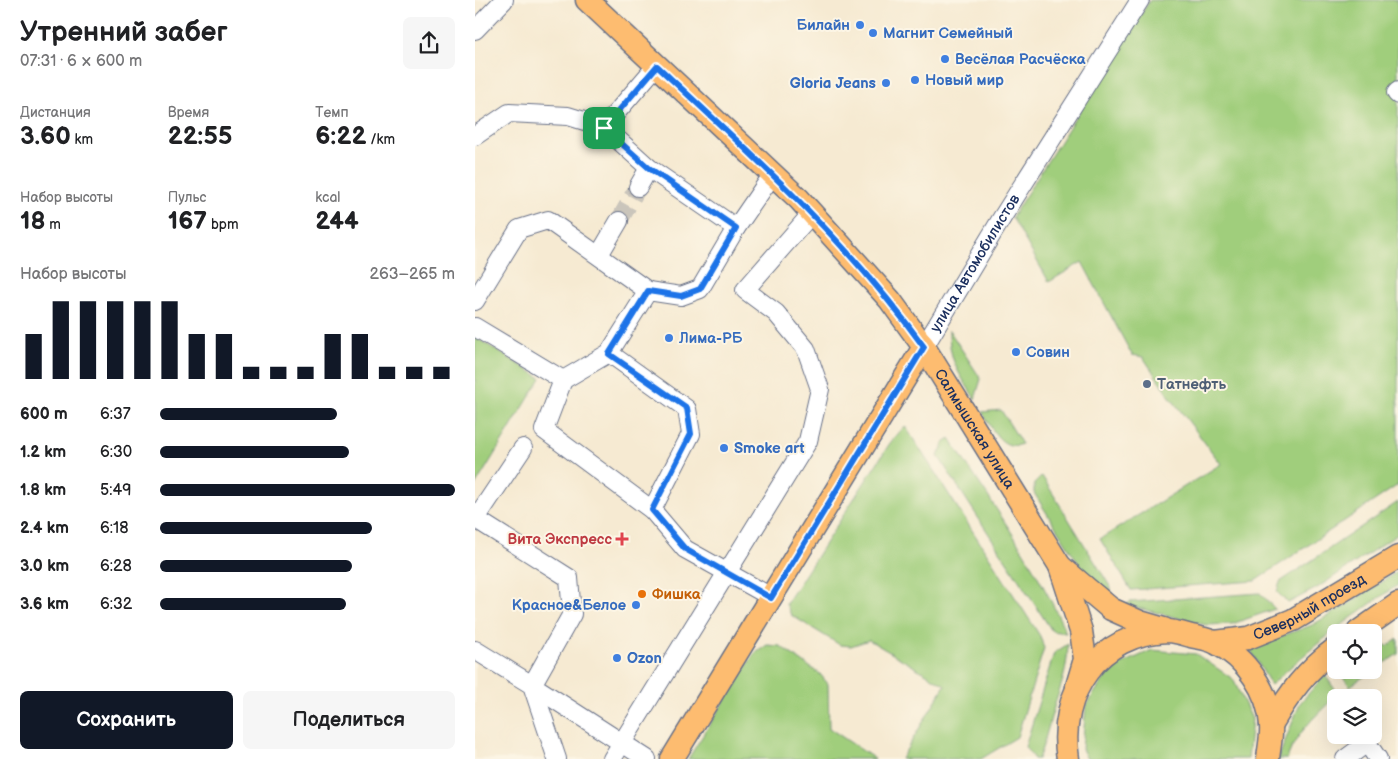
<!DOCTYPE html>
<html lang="ru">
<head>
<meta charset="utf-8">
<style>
  :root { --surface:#fff; --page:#f6f6f6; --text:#202124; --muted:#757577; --accent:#111827 }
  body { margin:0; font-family:"Balsamiq Sans",sans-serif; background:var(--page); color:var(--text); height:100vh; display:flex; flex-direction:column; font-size:19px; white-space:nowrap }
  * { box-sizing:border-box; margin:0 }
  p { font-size:16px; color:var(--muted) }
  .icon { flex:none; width:28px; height:28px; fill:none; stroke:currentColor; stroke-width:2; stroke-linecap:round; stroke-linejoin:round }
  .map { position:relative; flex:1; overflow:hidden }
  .drawer { display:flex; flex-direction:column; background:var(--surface); width:475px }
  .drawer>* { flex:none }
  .controls { position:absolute; left:852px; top:624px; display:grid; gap:10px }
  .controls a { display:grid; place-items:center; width:55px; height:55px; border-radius:8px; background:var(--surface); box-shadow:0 5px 20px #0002; font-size:25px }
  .pin { position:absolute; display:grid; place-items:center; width:42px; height:42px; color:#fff; margin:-21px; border-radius:10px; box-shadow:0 2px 8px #0006 }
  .round { display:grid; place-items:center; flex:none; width:52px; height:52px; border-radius:8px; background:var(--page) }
  .headline { display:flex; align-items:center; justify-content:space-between; height:85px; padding:0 20px }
  h1 { font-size:28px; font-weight:600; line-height:38px }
  .figures { display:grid; grid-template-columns:repeat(3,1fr); gap:8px; height:85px; padding:5px 20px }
  .figures div { display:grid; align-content:center }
  .figures b { font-size:25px; font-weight:600 }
  .figures small { font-size:14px; font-weight:400 }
  .figures p { font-size:14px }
  .chart { height:140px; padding:10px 20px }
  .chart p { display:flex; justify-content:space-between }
  .chart svg { width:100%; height:90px; margin-top:5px; stroke:var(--accent); stroke-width:6 }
  .cta { display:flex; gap:10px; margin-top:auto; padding:10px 20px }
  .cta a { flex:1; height:58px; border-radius:8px; background:var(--accent); color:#fff; font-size:20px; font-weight:600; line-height:58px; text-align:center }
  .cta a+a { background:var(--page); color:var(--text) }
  ul { padding:0 20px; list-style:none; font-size:16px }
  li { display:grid; grid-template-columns:80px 60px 1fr; align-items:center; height:38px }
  li i { height:12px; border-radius:6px; background:var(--accent) }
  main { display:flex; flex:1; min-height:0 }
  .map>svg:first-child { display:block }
</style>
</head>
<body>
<main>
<section class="drawer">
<div class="headline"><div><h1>Утренний забег</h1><p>07:31 · 6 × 600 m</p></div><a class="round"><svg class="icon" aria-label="share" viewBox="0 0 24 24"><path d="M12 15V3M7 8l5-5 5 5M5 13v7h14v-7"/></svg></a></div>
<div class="figures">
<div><p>Дистанция</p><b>3.60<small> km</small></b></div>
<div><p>Время</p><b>22:55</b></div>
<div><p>Темп</p><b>6:22<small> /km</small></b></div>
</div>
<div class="figures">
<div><p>Набор высоты</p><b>18<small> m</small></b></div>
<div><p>Пульс</p><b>167<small> bpm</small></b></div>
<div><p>kcal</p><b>244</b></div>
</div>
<div class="chart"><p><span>Набор высоты</span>263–265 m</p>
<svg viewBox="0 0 160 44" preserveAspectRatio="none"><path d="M5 44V22M15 44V6M25 44V6M35 44V6M45 44V6M55 44V6M65 44V22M75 44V22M85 44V38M95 44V38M105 44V38M115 44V22M125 44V22M135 44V38M145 44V38M155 44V38"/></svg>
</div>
<ul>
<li><b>600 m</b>6:37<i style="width:60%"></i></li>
<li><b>1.2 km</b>6:30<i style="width:64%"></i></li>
<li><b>1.8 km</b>5:49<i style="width:100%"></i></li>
<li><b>2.4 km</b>6:18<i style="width:72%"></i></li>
<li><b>3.0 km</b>6:28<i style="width:65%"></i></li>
<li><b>3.6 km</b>6:32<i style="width:63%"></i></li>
</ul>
<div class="cta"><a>Сохранить</a><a>Поделиться</a></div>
</section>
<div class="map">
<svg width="923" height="759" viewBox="0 0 923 759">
  <rect width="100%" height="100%" fill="#fcf5e5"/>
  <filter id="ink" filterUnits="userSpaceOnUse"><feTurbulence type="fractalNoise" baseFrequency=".02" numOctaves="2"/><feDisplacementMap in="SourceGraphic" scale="10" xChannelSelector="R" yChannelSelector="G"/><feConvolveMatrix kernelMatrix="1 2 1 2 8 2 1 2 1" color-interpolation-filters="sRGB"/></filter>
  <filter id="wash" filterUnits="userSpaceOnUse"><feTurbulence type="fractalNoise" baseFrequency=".0096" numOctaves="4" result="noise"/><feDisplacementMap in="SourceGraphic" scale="20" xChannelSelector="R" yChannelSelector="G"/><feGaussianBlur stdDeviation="1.12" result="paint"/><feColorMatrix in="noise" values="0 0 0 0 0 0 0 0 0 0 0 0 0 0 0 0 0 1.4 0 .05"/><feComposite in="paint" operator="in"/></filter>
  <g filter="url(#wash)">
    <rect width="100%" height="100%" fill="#f6ead2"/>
    <g fill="#a0ce7c" stroke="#5e7e6d">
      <polygon points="675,0 923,0 923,485 780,581 656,590 625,539 746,464 695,397 668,357 657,355 607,262 574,282 537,217"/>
      <path d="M 474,330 L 506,379 L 500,399 C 484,373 474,362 474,330 Z"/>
      <polygon points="0,337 66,378 0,486"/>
      <path d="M 526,410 L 547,444 C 526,452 516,426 507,412 Z"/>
      <polygon points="430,426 565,636 569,648 542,737 506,759 426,759 470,685 394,640 376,646 365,645 316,615 311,604 415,443"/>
      <path d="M 475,439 C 516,502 561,563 591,633 L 577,631 L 463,456 L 469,443 Z"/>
      <polygon points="567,476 636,588 636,597 613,578 559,493 559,484"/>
      <polygon points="923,502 923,534 842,588 813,603 802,592 805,582"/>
      <path d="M 923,571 L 923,585 C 878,615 836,647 796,685 L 774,648 L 837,625 L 870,606 Z"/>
      <polygon points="785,593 800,609 757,624 731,625 651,605 655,602"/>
      <polygon points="923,639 923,654 899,670 899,641 913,646"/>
      <path d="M 593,644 C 592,670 588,680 580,704 C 574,723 571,739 563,759 L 559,759 L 550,747 L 579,653 Z"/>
      <polygon points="292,645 305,646 345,674 353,684 354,728 400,759 213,759 279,654"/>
      <polygon points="677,650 721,654 758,679 777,719 773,759 612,759 607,749 611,705 636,669"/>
      <polygon points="862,670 899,670 875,686"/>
      <path d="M 850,675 L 863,694 C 844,713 821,732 812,759 L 803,759 L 825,703 Z"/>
    </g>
  </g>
  <g filter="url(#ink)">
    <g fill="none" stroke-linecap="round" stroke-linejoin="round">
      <polyline stroke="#cac5bb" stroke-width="18" stroke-dasharray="18 9" stroke-linecap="butt" points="144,221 163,187"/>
      <defs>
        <g id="minor">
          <polyline points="0,30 29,0"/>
          <polyline points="182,65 129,127 174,168 261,228"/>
          <polyline points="923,91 921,93 923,95"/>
          <polyline points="0,136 34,113 93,116 129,127"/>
          <polyline points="163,187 174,168"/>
          <polyline points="124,255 144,221"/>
          <polyline points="0,301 44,229 73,220 173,291"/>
          <polyline points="0,327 88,380 134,353 173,291 206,296 225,289 261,228 298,174"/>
          <path id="s1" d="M 449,347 L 528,216 L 665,0"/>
          <polyline points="134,353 212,409 216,434 177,510"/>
          <polyline points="88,380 69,430 177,510 210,549 296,597"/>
          <polyline points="1,519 94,578 97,614 57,685 172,759"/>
          <polyline points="0,520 48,448"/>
          <polyline points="0,650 57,685 82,759"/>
          <polyline points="137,759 333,441 345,389 331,349 301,313 270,290 337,213"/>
          <polyline points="870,759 892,743 903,759"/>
        </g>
        <g id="major">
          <path id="s2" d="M 112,0 L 324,199 L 415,300 L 449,347 L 585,566 L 606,631 L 610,659 L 602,686"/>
          <polyline points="585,566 636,609 665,622 689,629"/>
          <polyline points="883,632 923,604"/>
          <path id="s3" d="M 740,642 L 773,638 L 818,620 L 923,557"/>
          <path d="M 796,725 C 814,694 831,670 861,648"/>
          <polyline points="197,759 449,347"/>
          <path d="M 593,759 C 582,693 624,633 693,631 C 700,631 709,634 716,636 C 724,638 734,639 741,643 C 771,658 794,691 796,725 C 797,736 794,748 793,759"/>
        </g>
      </defs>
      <use href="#minor" stroke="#687087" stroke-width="20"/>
      <use href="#major" stroke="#687087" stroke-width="25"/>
      <use href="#minor" stroke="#fff" stroke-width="18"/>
      <use href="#major" stroke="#fdbc6f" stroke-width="22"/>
    </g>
  </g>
  <g fill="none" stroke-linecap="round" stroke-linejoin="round" filter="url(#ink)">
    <defs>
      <path id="route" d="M 182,66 C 277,154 373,241 449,347 L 296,598 L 210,549 L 177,510 L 216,434 L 212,408 L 134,354 L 173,291 L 206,296 L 225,289 L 261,228 L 174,168 L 129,128 Z"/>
    </defs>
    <use href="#route" stroke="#fff" stroke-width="10"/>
    <use href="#route" stroke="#1a73e8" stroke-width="6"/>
  </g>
  <g fill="#3f7fe0" stroke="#fcf5e5" stroke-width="2">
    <circle cx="385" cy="25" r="5"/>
    <circle cx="398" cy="33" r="5"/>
    <circle cx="470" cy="59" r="5"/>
    <circle cx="440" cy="80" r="5"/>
    <circle cx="411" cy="83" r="5"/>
    <circle cx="194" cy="338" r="5"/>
    <circle cx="541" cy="352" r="5"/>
    <circle cx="249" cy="448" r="5"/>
    <circle cx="161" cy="605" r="5"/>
    <circle cx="142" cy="658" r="5"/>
  </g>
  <circle fill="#5c6f8a" stroke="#fcf5e5" stroke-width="2" cx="672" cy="384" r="5"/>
  <path fill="#e0444e" stroke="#fcf5e5" stroke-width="2" d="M144.5 531.5h5v5h5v5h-5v5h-5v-5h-5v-5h5z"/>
  <circle fill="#e8710a" stroke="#fcf5e5" stroke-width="2" cx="167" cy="594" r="5"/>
  <g text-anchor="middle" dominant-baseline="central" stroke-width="4" stroke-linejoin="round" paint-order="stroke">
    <g font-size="15" font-weight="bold" fill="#366cbe" stroke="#fcf5e5" text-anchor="start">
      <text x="375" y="25" text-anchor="end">Билайн</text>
      <text x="408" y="33">Магнит Семейный</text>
      <text x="480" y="59">Весёлая Расчёска</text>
      <text x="450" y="80">Новый мир</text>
      <text x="401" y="83" text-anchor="end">Gloria Jeans</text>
      <text x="204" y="338">Лима-РБ</text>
      <text x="551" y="352">Совин</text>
      <text x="259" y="448">Smoke art</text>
      <text x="151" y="605" text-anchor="end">Красное&amp;Белое</text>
      <text x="152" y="658">Ozon</text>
    </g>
    <g font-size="15" fill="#1b2f5e" stroke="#fcf5e5">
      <text stroke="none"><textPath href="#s1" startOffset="98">улица Автомобилистов</textPath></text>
      <text stroke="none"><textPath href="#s2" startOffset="581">Салмышская улица</textPath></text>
      <text stroke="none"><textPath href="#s3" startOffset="102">Северный проезд</textPath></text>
    </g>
    <g font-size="15" font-weight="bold" fill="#4e5e75" stroke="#fcf5e5" text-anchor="start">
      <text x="682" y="384">Татнефть</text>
    </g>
    <g font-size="15" font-weight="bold" fill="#be3a42" stroke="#fcf5e5" text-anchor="end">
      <text x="137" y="539">Вита Экспресс</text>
    </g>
    <g font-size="15" font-weight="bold" fill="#c56008" stroke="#fcf5e5" text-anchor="start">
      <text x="177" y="594">Фишка</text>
    </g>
  </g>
</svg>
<div class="controls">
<a><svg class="icon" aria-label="locate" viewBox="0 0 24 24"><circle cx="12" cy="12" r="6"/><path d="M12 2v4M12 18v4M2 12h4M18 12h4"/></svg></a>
<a><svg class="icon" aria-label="layers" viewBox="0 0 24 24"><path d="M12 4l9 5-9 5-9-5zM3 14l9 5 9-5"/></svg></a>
</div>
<div class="pin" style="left:129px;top:128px;background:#1e9e55"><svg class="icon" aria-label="arrive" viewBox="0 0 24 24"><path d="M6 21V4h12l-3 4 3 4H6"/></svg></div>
</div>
</main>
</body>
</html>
